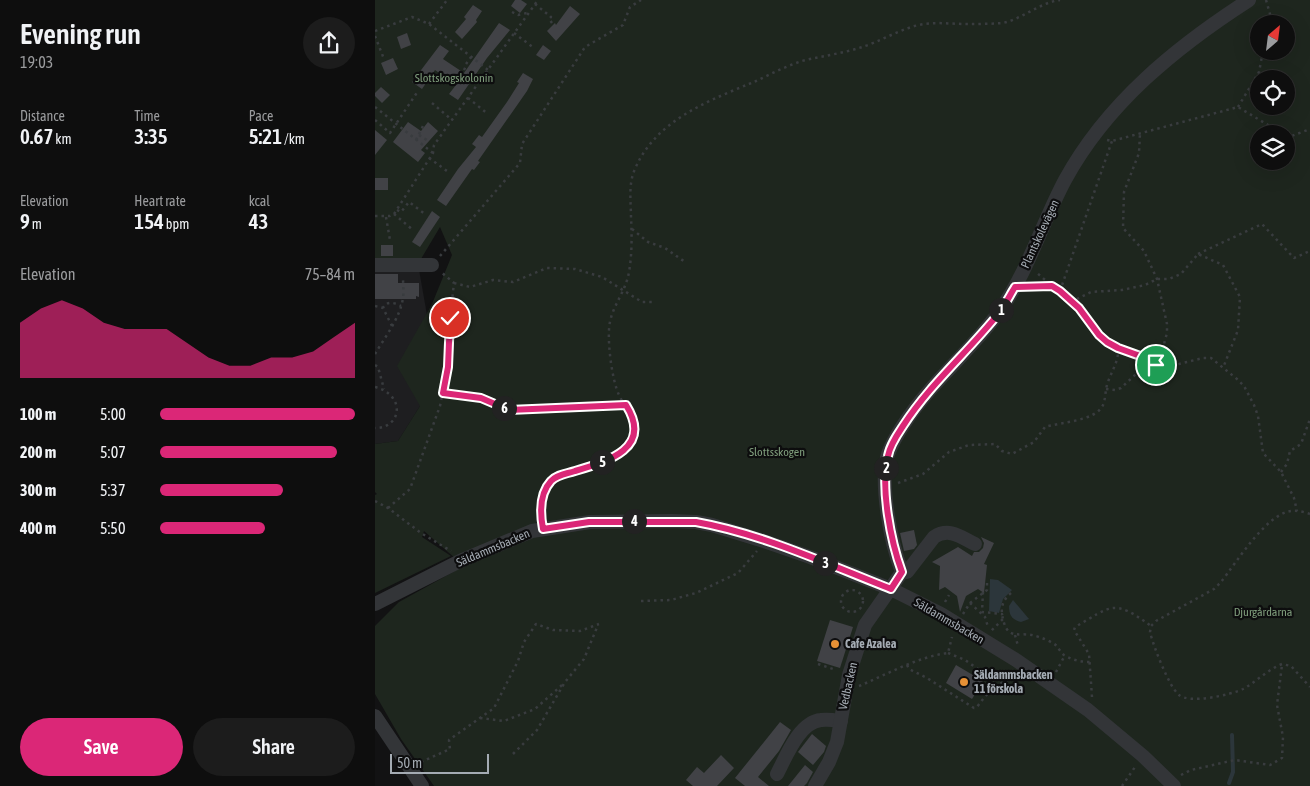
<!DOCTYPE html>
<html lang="en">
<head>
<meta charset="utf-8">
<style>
  :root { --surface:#0e0e0e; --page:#1c1c1c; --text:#f1f3f6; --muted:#9b9c9e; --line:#2e2e2e; --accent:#db2777 }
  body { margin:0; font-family:"Asap Condensed",sans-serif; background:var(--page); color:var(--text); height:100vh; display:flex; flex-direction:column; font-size:19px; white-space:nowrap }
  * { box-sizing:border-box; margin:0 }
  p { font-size:16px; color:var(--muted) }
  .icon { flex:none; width:28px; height:28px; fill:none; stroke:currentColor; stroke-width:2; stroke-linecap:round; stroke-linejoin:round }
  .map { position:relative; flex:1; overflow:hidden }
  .drawer { display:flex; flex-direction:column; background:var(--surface); width:375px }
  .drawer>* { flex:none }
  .needle { width:32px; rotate:28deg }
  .buttons { position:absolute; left:875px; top:15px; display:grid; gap:10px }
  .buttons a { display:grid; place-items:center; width:45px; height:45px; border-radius:50%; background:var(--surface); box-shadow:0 5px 20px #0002,0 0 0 1px var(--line); font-size:25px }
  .scale { position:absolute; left:15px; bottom:12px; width:99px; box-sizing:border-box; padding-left:5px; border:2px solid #a4abb3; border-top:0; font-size:14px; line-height:18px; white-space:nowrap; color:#a4abb3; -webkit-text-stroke:4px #0d0d0e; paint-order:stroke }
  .pin { position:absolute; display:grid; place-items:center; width:42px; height:42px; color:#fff; margin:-21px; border:2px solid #fff; border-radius:50%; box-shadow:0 1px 5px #0007 }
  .km { position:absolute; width:25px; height:25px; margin:-12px; border-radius:50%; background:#222; color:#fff; font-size:14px; line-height:25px; text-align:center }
  .round { display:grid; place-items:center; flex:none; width:52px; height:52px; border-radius:26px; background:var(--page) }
  .head { display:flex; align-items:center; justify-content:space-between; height:85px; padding:0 20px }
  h1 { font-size:28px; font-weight:600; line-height:38px }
  .stats { display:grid; grid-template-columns:repeat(3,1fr); gap:8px; height:85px; padding:5px 20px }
  .stats div { display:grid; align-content:center }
  .stats b { font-size:21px; font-weight:600 }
  .stats small { font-size:14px; font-weight:400 }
  .stats p { font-size:14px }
  .chart { height:140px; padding:10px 20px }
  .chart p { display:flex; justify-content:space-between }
  .chart svg { width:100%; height:90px; margin-top:5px; fill:var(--accent); opacity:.7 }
  .primary-button { display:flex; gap:10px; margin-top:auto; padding:10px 20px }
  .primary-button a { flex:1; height:58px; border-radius:30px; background:var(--accent); color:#fff; font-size:20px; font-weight:600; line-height:58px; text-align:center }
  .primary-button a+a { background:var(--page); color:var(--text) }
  ul { padding:0 20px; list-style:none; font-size:16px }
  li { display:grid; grid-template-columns:80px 60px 1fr; align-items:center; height:38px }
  li i { height:12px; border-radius:6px; background:var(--accent) }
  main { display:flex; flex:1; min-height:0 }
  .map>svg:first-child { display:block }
</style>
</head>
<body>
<main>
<section class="drawer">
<div class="head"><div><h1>Evening run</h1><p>19:03</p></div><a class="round"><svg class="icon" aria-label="share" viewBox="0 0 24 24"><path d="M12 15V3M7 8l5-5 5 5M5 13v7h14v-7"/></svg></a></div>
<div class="stats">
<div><p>Distance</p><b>0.67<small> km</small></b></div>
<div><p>Time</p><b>3:35</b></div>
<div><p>Pace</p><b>5:21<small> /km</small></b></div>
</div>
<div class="stats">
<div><p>Elevation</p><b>9<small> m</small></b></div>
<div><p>Heart rate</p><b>154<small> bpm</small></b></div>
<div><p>kcal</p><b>43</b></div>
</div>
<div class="chart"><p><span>Elevation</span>75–84 m</p>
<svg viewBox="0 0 160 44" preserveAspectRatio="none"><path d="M0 44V17L10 10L20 6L30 10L40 17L50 20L60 20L70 20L80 27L90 34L100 38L110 38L120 34L130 34L140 31L150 24L160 17V44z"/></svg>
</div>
<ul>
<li><b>100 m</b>5:00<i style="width:100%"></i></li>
<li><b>200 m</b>5:07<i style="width:91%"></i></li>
<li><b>300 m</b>5:37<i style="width:63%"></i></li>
<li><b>400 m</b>5:50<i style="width:54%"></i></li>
</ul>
<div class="primary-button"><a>Save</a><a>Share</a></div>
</section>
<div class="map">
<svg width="935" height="786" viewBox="0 0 935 786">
  <rect width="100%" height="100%" fill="#121213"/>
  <polygon fill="#1e1e20" points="0,262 43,264 52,315 45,406 23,441 0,444"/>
  <path fill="#1e261e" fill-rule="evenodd" d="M 0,0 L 935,0 L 935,786 L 59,786 L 26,739 L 0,694 L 0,626 L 24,602 L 89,566 L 49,531 L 47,537 L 76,556 L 0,593 L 0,495 L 2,494 L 0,492 L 0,444 L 23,441 L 45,406 L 22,366 L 57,304 L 77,255 L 65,227 L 43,264 L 0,262 ZM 884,24 L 911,24 L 911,51 L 884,51 ZM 884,79 L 911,79 L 911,106 L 884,106 ZM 884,134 L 911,134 L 911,161 L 884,161 Z"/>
  <g fill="#2c363b">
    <polygon points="615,579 623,580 637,590 628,599 624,613 614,611"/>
    <path d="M 638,600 L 654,619 L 646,622 C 637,620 634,615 634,606 Z"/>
  </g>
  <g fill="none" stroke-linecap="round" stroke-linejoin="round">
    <polyline stroke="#2c363b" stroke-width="4" points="854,783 858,772 857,735"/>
  </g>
  <g fill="#414246">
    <polygon points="140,0 146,0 152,4 145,13 136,6"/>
    <polygon points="98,5 107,11 101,20 102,22 87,39 80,32 91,19 89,17"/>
    <polygon points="195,6 205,14 181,41 172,31 180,23 181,25"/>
    <polygon points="124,23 135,30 112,58 83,100 74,94 81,85 60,70 47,89 37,82 65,45 74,51 68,59 89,73"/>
    <polygon points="32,33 36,45 26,49 22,37"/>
    <polygon points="168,45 176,51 169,60 161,55"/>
    <polygon points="18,58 23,69 11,75 6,63"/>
    <polygon points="148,73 158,79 152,91 103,161 105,162 99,170 97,169 71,206 62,200 83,169 101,147 97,144 104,135 107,137 132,102 144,83 142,82"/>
    <polygon points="6,87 15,95 7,103 0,96 0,93"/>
    <polygon points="33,122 46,131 53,122 63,131 46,150 50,153 43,162 18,142"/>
    <polygon points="0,130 12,140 0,155"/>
    <rect x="0" y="178" width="13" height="12"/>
    <polygon points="57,211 65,217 45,247 37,242"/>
    <rect x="6" y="245" width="12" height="11"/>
    <polygon points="0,274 23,274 23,283 44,283 44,297 41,296 41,299 0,299"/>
    <polygon points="539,530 542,545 539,549 529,551 525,533"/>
    <polygon points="606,537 619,543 609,564 612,565 609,593 603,589 591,596 585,612 582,596 570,587 564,590 565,566 557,562 583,547 597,556 599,552 604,552 608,548 609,543"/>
    <polygon points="455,620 478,627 465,668 442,661"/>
    <polygon points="581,665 608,681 597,699 571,683"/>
    <polygon points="405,722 416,730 404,751 383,777 394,786 370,786 360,778"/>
    <polygon points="437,734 451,746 449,752 438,765 423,752"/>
    <polygon points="346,755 359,768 342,786 318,786 311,780 322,767 329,773"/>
    <polygon points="430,765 438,772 432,783 429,786 413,786"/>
  </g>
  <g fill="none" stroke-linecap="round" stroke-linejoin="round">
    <g stroke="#393c3f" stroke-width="2.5" stroke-dasharray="2.5 4" stroke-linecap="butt">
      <polyline points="891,0 895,14 893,24"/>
      <polyline points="160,4 176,17 174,19 177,23"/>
      <polyline points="137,12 143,15 152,13"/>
      <polyline points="54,24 72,0"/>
      <polyline points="0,31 37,17 54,24 113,70"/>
      <polyline points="139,33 159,48"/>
      <polyline points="0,36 9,59"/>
      <polyline points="89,70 91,66 91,64 96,57"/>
      <polyline points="93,98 113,114"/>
      <polyline points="57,103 77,120"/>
      <polyline points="0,107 58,153"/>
      <polyline points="863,107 884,72 888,51"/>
      <polyline points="0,120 15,133 43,91"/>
      <polyline points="44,135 55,142"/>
      <polyline points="911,136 914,137 935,129"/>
      <polyline points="41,140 49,124"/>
      <polyline points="732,140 737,141 863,107 908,134"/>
      <polyline points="54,158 72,171"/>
      <polyline points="22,210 26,212 34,202 50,214"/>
      <polyline points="19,214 38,230"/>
      <polyline points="0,216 15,216 19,214 58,153 59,145 163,0"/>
      <polyline points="11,217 15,240"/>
      <polyline points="257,229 273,242 290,248 310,262"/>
      <polyline points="823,254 887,224 919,258 935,251"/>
      <polyline points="65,256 145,163 147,144 210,47 248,25 255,7 266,0"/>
      <polyline points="79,283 95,287 118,280 138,282 172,268 200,269 227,277 267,302 279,302"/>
      <polyline points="654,286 677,286 661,272"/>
      <polyline points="677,286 685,291 704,308 724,335 743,348 789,367 804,364 828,358 836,358 862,379 869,386 879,405 883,416 888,453 906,472 919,498 922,511"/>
      <polyline points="685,291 737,141"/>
      <polyline points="696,302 716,292 747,290 770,285 782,279 794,279 806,274 823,254 848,265 865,297 863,330 848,368"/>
      <polyline points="0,306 8,308"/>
      <path d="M 17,326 L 8,308 C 12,300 20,303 26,306"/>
      <path d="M 0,354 C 10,337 25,318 28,298 C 29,291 28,284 28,278"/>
      <polyline points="0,365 3,367 9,389"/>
      <path d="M 0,387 C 31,395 27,428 0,428"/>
      <polyline points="731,389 740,390 746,388 774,362 783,348 789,344 792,333 792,324 782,279 769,251 748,228 749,192 764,153 765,134"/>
      <polyline points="68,393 106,398 134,410 251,405"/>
      <polyline points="906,472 912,464 915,451 926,444 935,419"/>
      <path d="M 523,483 L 548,474 L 574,452 L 594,445 L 620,444 L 627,451 L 637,454 L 659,442 L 670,427 C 686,422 721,421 728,405 C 731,398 730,389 733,382 C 737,370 744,361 743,348"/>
      <polyline points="0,501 13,508 46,533 76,551"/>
      <polyline points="13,508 35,489 65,406 73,367 75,318 79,283 66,272"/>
      <path d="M 935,514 C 929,512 922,510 916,511 C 891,514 861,563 846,582 L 839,589 L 781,621 L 776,626 L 775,632 C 778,645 794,687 804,695 C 814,704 856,695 868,689 C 881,682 892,670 907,664 L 916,666 L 935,687"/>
      <path d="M 165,518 C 167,457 209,479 246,452 C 252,447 259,441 260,432 C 262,414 250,409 244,395 C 237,380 233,346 234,330 C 235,307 250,295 254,272 C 257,255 257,235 256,218 C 256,202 253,184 260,169 C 281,119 336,100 381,81 C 396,74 411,66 427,61 C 446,56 465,54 484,48 C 505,42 528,27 549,24 C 563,22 577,24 591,24 C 603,24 616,24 628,23 C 649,18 664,3 685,0"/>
      <circle cx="477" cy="601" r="11"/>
      <polyline points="608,592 607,612 627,614 628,619 616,631"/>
      <path d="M 636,593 C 629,599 626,605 627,614 C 632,645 644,629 664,637 C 670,639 677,642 682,646 C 684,649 686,653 689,655 C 697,660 706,662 715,662"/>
      <polyline points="266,601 296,600 321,593 363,573 382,551"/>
      <polyline points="570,602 574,595"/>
      <polyline points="595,603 610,617 613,627"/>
      <polyline points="588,614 595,603 612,590 612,580"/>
      <polyline points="640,635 643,646"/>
      <polyline points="573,653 590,660 623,683"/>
      <polyline points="443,664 461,670"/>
      <path d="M 532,665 L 534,669 L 552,678 L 599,708 L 602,707 C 615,689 622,684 642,676"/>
      <polyline points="681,672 690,655"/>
      <path d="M 484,686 C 513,674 542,657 573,653 L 577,637"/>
      <path d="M 717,697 L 714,654 L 699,630 L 700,627 C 737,606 738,598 776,626"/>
      <polyline points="105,718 129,721 160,709 187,685"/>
      <polyline points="138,754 162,730 190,682 209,659 223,625"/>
      <polyline points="46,762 75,749 74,740 119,708 143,661 149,642 161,624 178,630 205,631 224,624"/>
      <polyline points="806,775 816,770 860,760 895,765 907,758 908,737 902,705 907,665"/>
      <polyline points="747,786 760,767"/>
    </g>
    <g stroke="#333538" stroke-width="14">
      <polyline points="0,265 57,265"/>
      <path d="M 527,572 L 532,572 L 559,537 C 574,527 586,537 600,544"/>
      <polyline points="0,604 85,561 157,531 215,522 297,521 321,522 337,525 389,541 435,557 516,589 566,614 641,660 713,710 768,756 799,786"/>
      <polyline points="0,716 47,786"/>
      <path d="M 402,774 C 411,757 424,722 446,720 C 452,719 459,720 466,721"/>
      <path d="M 440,786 L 454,762 L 462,742 L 474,675 L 490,625 L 527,572 C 516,544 504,483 513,454 C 517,443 523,433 529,424 C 556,382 596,351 624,312 C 653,272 667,223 690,180 C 732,103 801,47 874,0"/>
    </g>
  </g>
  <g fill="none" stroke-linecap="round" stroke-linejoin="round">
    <defs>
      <path id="route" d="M 75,318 L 73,367 L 68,393 L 106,398 L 134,410 L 251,405 C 278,448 234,461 200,471 C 191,474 183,474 176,481 C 164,494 165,513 168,529 L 214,522 L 321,522 C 388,534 452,564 516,589 L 527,572 C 516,542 505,488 513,456 C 515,445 522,435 528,426 C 555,384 593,352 624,313 C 630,305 635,295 640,287 L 677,286 L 685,291 L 704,308 L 724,335 L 732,342 L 743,348 L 768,357 L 781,365"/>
    </defs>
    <use href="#route" stroke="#fff" stroke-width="10"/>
    <use href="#route" stroke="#db2777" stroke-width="6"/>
  </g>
  <g fill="#e79136" stroke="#0d0d0e" stroke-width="2">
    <circle cx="460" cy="644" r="5"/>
    <circle cx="589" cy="682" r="5"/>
  </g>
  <g text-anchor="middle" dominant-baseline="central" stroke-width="4.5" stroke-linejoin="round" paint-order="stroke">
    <g font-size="12" fill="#7f9d7c" stroke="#0d0d0e">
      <text x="79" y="78">Slottskogskolonin</text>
      <text x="402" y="452">Slottsskogen</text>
      <text x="888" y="612">Djurgårdarna</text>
    </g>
    <g font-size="12" fill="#a4abb3" stroke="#0d0d0e">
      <text transform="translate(665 234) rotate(-65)">Plantskolevägen</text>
      <text transform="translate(118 548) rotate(-23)">Säldammsbacken</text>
      <text transform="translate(574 621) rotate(30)">Säldammsbacken</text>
      <text transform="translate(473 686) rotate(-77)">Vedbacken</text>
    </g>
    <g font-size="12" font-weight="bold" fill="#a4abb3" stroke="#0d0d0e" text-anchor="start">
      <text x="470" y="644">Cafe Azalea</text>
      <text x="599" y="675">Säldammsbacken<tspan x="599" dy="14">11 förskola</tspan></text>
    </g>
  </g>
</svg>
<div class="buttons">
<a><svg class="needle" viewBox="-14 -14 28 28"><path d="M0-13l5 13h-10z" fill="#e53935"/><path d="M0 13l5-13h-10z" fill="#9b9c9e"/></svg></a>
<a><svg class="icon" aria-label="locate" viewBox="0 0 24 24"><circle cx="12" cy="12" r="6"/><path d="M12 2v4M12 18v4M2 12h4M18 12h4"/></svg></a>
<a><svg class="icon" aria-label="layers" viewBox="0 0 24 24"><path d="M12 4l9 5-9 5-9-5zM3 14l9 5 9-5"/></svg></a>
</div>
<div class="scale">50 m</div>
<div class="pin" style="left:781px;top:365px;background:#1e9e55"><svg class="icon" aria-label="arrive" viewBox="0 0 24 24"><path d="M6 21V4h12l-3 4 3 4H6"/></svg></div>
<div class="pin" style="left:75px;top:318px;background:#d93025"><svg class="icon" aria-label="check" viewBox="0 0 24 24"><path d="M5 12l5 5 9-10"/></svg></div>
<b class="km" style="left:626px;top:310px">1</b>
<b class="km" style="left:511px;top:468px">2</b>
<b class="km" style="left:450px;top:563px">3</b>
<b class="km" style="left:259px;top:521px">4</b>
<b class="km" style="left:227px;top:462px">5</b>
<b class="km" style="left:129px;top:408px">6</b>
</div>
</main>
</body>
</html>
